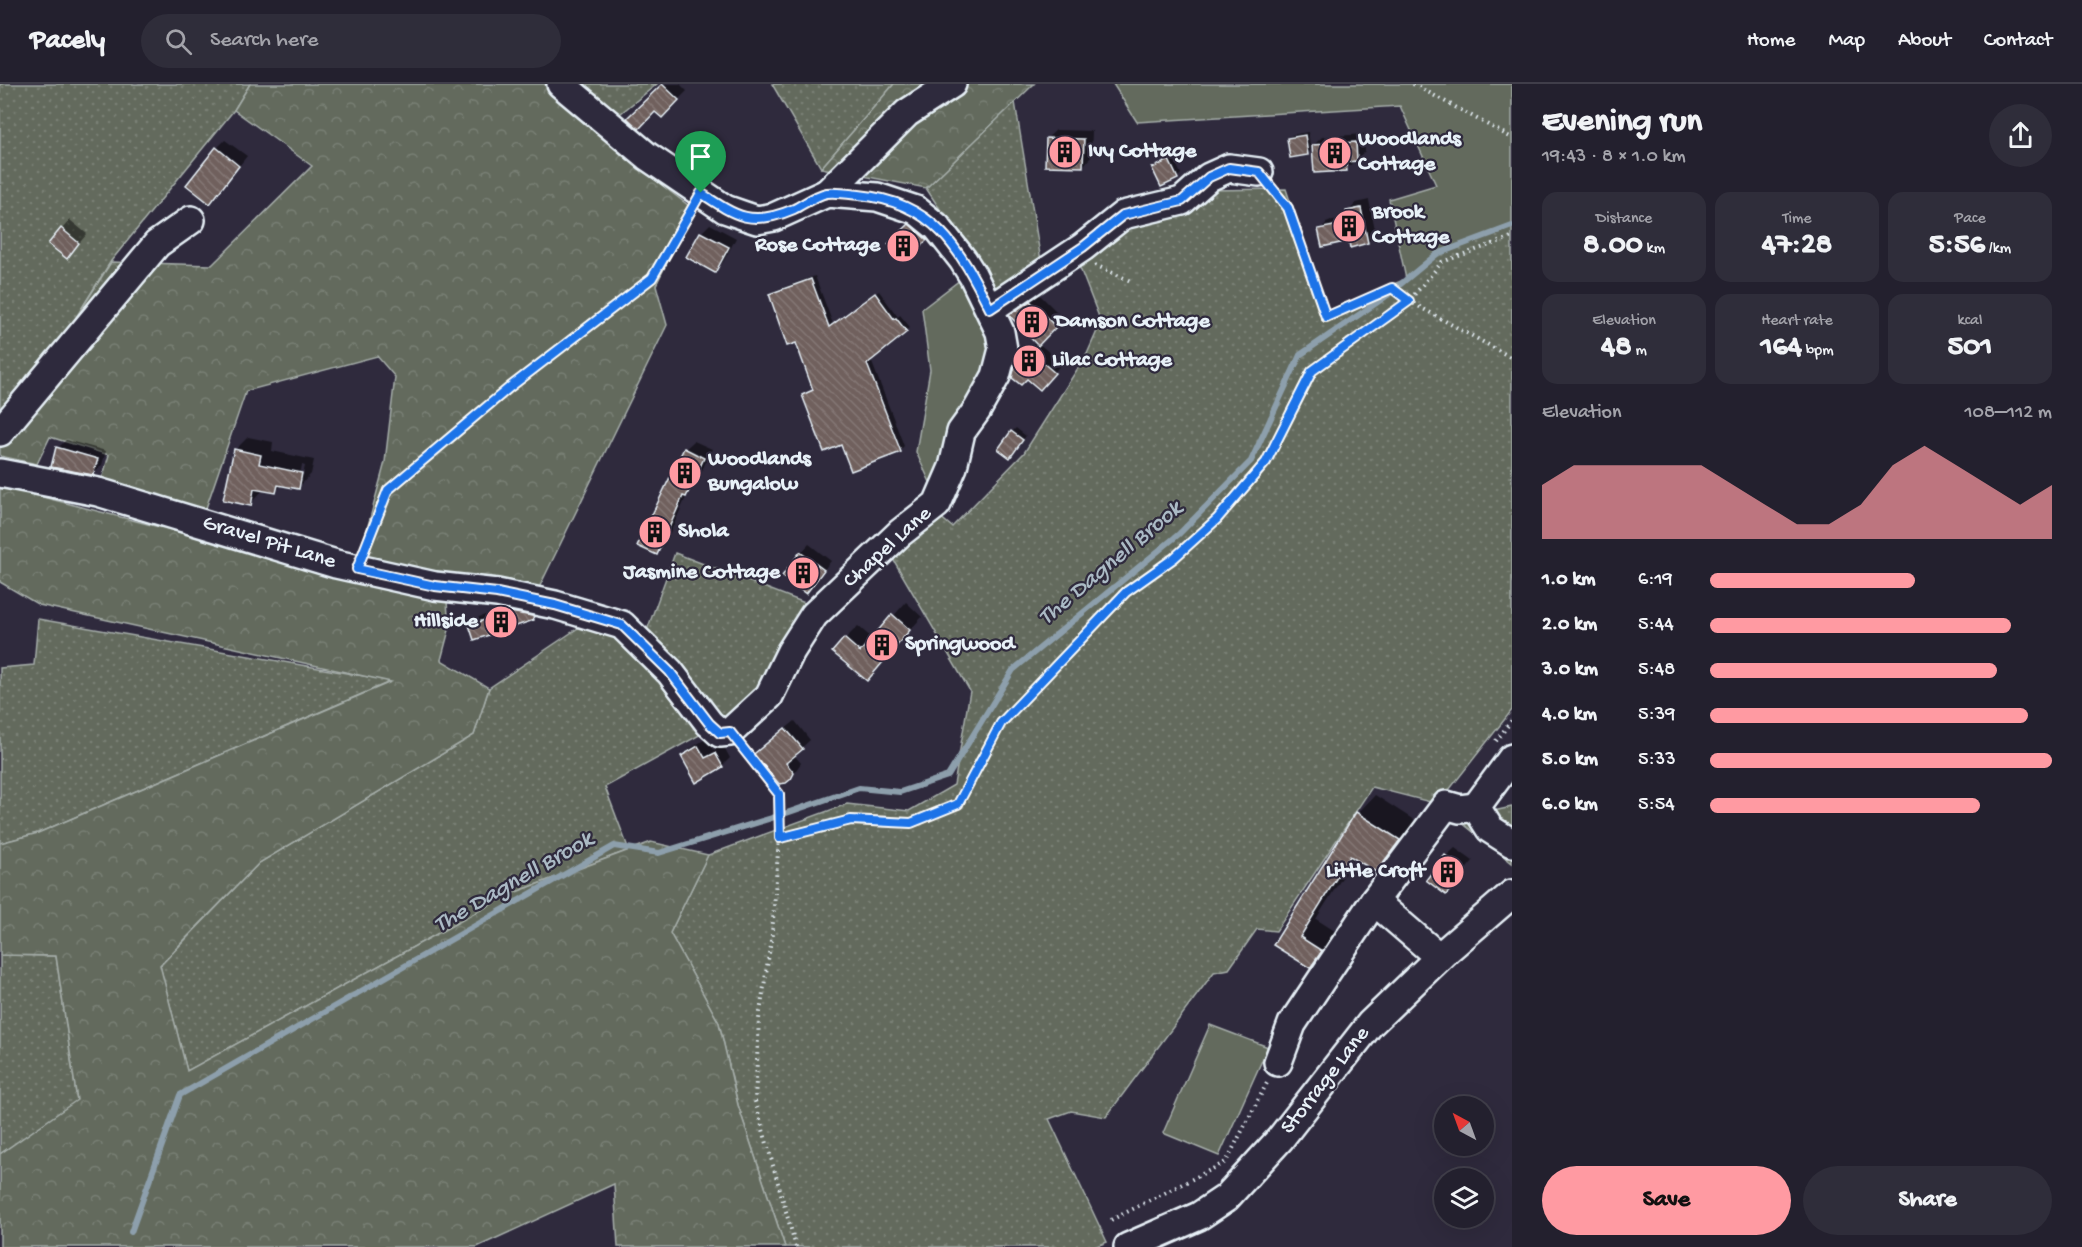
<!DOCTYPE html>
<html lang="en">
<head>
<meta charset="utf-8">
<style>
  :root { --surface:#23202e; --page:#2f2d3a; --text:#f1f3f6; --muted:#a3a3aa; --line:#403e4a; --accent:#ff9aa2 }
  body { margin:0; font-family:"Gochi Hand",sans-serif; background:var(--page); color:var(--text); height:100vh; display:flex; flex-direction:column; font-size:22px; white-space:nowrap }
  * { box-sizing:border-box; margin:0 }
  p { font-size:20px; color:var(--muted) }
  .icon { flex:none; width:33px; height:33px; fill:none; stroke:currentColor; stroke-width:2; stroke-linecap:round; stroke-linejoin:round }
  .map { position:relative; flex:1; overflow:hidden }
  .details { display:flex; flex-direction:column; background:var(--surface); width:570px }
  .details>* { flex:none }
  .needle { width:39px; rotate:319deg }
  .buttons { position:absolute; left:1434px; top:1012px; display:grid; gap:12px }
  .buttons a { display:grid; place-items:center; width:60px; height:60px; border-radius:50%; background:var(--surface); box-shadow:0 6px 24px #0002,0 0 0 2px var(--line); font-size:30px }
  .pin { position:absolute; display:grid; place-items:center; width:51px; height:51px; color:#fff; margin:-62px -26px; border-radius:50% 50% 50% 0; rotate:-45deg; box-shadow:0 0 6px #0007 }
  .pin .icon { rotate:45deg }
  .round { display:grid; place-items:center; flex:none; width:63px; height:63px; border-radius:32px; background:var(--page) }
  .headline { display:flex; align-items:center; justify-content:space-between; height:102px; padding:0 30px }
  h1 { font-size:33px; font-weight:800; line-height:45px }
  .figures { display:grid; grid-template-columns:repeat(3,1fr); gap:9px; height:102px; padding:6px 30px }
  .figures div { display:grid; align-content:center; border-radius:15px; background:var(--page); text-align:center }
  .figures b { font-size:30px; font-weight:800 }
  .figures small { font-size:16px; font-weight:400 }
  .figures p { font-size:16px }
  .chart { height:168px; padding:12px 30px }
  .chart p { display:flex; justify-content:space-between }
  .chart svg { width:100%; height:108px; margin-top:6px; fill:var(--accent); opacity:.7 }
  .primary-button { display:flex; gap:12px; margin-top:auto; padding:12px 30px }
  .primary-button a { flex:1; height:69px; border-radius:36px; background:var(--accent); color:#111; font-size:24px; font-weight:800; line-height:69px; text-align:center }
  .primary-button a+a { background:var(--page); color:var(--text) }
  ul { padding:0 30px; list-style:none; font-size:20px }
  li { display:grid; grid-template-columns:96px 72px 1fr; align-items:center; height:45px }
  li i { height:15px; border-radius:8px; background:var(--accent) }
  header { display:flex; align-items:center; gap:36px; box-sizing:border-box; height:84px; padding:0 30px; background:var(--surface); border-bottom:2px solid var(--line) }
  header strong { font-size:28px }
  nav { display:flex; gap:33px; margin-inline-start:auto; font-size:21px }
  .search { width:420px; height:54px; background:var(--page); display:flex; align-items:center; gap:15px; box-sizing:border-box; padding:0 21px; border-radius:33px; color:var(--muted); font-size:22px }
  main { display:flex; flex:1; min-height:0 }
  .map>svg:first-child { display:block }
</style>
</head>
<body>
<header>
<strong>Pacely</strong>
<div class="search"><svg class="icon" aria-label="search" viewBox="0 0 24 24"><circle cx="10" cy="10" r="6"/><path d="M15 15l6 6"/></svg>Search here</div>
<nav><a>Home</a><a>Map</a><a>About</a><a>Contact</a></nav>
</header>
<main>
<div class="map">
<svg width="1512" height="1163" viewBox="0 0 1512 1163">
  <defs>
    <pattern id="grass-dots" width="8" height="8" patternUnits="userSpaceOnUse" patternTransform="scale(1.5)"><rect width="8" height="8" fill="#636a5d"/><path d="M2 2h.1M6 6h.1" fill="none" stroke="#798075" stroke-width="1.8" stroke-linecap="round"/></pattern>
    <pattern id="forest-crowns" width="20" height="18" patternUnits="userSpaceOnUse" patternTransform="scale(1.5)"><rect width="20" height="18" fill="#636a5d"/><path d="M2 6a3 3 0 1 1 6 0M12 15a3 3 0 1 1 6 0" fill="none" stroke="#798075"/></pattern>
    <pattern id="building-back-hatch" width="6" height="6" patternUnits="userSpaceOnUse" patternTransform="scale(1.5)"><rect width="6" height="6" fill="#6f605d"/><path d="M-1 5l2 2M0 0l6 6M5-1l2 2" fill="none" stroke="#847775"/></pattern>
  </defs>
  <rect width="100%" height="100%" fill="#2f2a3d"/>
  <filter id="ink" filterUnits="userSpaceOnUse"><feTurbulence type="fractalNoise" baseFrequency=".0167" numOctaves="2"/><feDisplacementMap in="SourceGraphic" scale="12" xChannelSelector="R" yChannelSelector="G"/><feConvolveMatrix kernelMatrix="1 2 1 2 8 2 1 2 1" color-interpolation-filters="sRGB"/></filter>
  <g filter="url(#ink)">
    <g fill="url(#grass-dots)" stroke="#a6aeaa" stroke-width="1.5">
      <polygon points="0,0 250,0 234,26 111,177 29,309 0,350"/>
      <polygon points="582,0 657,0 616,33"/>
      <polygon points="772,0 894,0 821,84"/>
      <polygon points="1015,18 1041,177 996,211 926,104"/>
      <polygon points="1286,105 1327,228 1406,195 1437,170 1512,142 1512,626 1438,720 1372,703 1276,847 1257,845 1229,885 1214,888 1106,1033 1071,1027 1049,1035 1107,1158 1094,1163 785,1163 738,1021 719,939 670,849 708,771 847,720 909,727 954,701 970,607 890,470 939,432 952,443 1024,369 1087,270 1101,238 1078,179 1125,144 1210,106"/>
      <polygon points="675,469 810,521 766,605 722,641 646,549"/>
      <polygon points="38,535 392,597 38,749 0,759 0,584 34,581"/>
      <polygon points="590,536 636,560 705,648 605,703 629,766 508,811 187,987 160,882 259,779 474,651 489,604"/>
      <polygon points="1512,723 1512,779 1457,735"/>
      <polygon points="0,871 56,872 77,1017 0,1070"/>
    </g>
    <g fill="url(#forest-crowns)" stroke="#a6aeaa" stroke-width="1.5">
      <polygon points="250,0 544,0 624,72 693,125 656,201 667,241 536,510 360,472 385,378 395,293 377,272 246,307 205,427 101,399 109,371 50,353 37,380 0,372 0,350 29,309 111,178 212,181 312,82 234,26"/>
      <polygon points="894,0 1034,0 926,104 821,84"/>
      <polygon points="0,402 447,517 449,546 441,576 489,604 474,651 259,779 160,881 187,987 508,811 651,758 708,771 670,849 719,939 738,1021 785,1163 618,1163 614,1100 477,1163 0,1163 0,1070 77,1016 56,872 0,871 0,759 38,749 391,598 39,521 0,498"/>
    </g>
    <g fill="#636a5d" stroke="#a6aeaa" stroke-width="1.5">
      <polygon points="1113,0 1512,0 1512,142 1437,170 1406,195 1389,115 1436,101 1400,22 1137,38"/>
      <polygon points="964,193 998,260 935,409 916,368 930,286 922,225"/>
      <polygon points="1210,941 1268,963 1219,1072 1163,1049"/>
    </g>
    <g fill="#0007" fill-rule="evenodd">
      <polygon points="664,0 680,0 687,7 662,32 655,26 629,34"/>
      <polygon points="1056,46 1092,47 1091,73 1083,82 1047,54"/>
      <polygon points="1308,48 1311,66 1307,70 1288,55 1292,51"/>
      <polygon points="1364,50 1365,67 1346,85 1314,61 1322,53"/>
      <polygon points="225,56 247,72 218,109 217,64"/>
      <polygon points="1173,73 1181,90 1177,94 1153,84"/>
      <polygon points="1369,116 1376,150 1368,158 1350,155 1320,146 1328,137 1349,133 1348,128 1356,119"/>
      <polygon points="918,133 934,146 905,175 890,160"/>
      <polygon points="70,136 87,150 75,164 62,145"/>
      <polygon points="710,140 736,154 723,178 715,187 688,172 701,149"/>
      <polygon points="815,192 833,240 879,207 898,233 900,231 910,243 871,276 904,362 900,366 842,359 804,311 814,305 797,257 770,211 774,207"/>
      <polygon points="1039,210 1063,234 1038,259 1062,279 1048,296 1028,266 1036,258 1011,231 1020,223"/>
      <polygon points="1016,344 1026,352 1013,368 1012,348"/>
      <path d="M 248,353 L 273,358 L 272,367 L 314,376 L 311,390 L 298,404 L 283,400 L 275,408 L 264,405 L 250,420 L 235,366 ZM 302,381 L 305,382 L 303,391 L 300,391 Z"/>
      <polygon points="66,356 106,367 102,381 93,389 58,364"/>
      <polygon points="694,357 712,365 694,403 688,409 665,460 656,469 685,365"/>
      <polygon points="809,460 831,477 806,508 801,469"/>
      <polygon points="906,518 922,533 866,595 845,555 858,542 873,555"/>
      <polygon points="520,520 541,526 533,534 471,542 479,533"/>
      <polygon points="795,637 810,656 794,671 801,679 794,689 765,680 759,666"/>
      <polygon points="707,654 714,666 723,661 730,674 722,682 682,672 691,664"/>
      <polygon points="1375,711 1417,738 1393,769 1376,786 1355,773 1316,835 1338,849 1327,865 1310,882 1275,860 1358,729"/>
      <polygon points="1455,764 1473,777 1446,809 1446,772"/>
    </g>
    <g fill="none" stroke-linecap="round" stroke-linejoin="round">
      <polyline stroke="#8d9fac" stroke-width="6" points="131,1148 180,1011 614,762 659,769 775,733 859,704 900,708 948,692 1013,586 1179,450 1251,377 1300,271 1385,213 1437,170 1512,142"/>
    </g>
    <g fill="url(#building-back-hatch)" stroke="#e8f1f8" stroke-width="1.5">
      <polygon points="662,0 679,16 662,34 655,28 639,45 627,34"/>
      <polygon points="1305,51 1308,71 1290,74 1287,54"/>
      <polygon points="1046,54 1084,55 1083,83 1045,82"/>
      <polygon points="1356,58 1357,77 1346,78 1347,87 1314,89 1312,61"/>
      <polygon points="216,63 239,82 210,120 186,101"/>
      <polygon points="1169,76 1178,95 1161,103 1152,84"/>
      <polygon points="1361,124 1368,159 1350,164 1349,157 1322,163 1318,145 1349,139 1346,127"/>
      <polygon points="909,140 927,156 905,177 888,160"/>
      <polygon points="61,144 79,159 67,175 48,160"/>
      <polygon points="700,148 729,163 715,189 686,173"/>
      <polygon points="811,195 829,243 875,209 894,235 896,234 907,248 867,280 901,368 851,387 841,361 824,368 802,311 813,306 796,259 787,262 769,210"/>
      <polygon points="1030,217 1056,243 1038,262 1009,231"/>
      <polygon points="1027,265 1055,289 1040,306 1027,295 1021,301 1012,294 1016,277"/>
      <polygon points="1011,347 1023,356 1010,374 998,365"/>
      <polygon points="56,363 98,375 93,391 51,383"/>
      <polygon points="684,364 704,374 686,413 683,412 657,471 637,462"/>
      <polygon points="234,365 261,371 259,380 302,389 299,405 278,401 276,409 254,405 251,422 223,416"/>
      <polygon points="800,468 824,486 806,510 782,492"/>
      <polygon points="510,528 533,532 534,536 474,556 469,541"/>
      <polygon points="892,530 910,546 867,597 832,568 844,554 860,568"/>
      <polygon points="785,644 803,665 786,679 794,689 791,695 786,699 779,700 764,682 759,686 749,674"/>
      <polygon points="698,662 705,674 715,669 723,683 696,699 681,672"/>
      <polygon points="1356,728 1400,756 1376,788 1350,772 1300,853 1322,867 1310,884 1273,861"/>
      <polygon points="1445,771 1466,787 1446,811 1426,796"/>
    </g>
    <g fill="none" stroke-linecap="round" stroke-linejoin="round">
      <defs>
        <g id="minor">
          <polyline points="827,109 907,29 952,0"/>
          <polyline points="990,225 1083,163 1123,131 1182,117 1209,93 1229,84 1259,88"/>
          <polyline points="0,348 157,160 191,136"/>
          <polyline points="0,389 98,408 336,480 435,502 497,509 555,521 622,541 670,588 709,639 720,649 730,648 769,612 791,567 814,531 900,449 937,420 953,383 961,348 977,326 996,292 1003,265 1000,248 973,192 963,176 937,143 916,126 877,113 827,109 774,133 757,136 745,132 725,125 647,72 561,0"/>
          <polyline points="1512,674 1476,723 1490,745 1512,759"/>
          <polyline points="1374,817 1446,721 1460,725 1476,723"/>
          <polyline points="1278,978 1292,940 1374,817 1439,873"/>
          <polyline points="1128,1163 1199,1132 1226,1114 1280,1055 1370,940 1446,867 1512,810"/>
        </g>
      </defs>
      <use href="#minor" stroke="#e8f1f8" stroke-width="32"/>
      <g stroke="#e8f1f8" stroke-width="4" stroke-dasharray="1.5 4.5" stroke-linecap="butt">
        <polyline points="1413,0 1512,54"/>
        <polyline points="1272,104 1288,124 1326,233 1392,204 1409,217 1512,274"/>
        <polyline points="1095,181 1133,198"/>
        <polyline points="365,464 388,406 510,303 652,194 691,127"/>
        <polyline points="1496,657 1512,636"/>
        <polyline points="743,666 779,710 779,754"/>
        <polyline points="1111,1136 1226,1078 1268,997"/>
        <polyline points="796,1163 755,1017 759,935 772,850 779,754 851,736 911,739 959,720 1001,640 1127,508 1174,474 1217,435 1266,378 1312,287 1409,217 1442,178 1512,153"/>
      </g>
      <use href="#minor" stroke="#2f2a3d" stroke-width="27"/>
    </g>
  </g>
  <g fill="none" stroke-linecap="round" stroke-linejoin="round" filter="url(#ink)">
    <defs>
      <path id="route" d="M 1229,84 L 1259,88 L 1288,124 L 1326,233 L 1392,204 L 1409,217 L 1312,287 L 1266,378 L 1217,435 L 1174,474 L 1126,508 L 1001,639 L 958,720 L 911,739 L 851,736 L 780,754 L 779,710 L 730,648 L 720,649 L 709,639 L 670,588 L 622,541 L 555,521 L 497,509 L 435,502 L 357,485 L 388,406 L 510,303 L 652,194 L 701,109 C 737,133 752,143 794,125 C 804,120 816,111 827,109 C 837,108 850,110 859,111 C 934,118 959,164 990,225 L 1083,163 L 1123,131 L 1182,117 L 1209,93 Z"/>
    </defs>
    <use href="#route" stroke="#fff" stroke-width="12"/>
    <use href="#route" stroke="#1a73e8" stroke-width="8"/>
  </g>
  <defs>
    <symbol id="building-disc" viewBox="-11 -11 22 22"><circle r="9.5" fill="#ff9aa2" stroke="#2f2a3d"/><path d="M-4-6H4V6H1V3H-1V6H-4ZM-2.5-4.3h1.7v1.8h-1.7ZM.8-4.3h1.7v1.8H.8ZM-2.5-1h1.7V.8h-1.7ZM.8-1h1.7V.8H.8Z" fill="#111"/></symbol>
  </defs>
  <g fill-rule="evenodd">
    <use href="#building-disc" x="1046" y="49" width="38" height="38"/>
    <use href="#building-disc" x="1316" y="50" width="38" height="38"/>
    <use href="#building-disc" x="1330" y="123" width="38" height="38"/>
    <use href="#building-disc" x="884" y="143" width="38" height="38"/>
    <use href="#building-disc" x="1013" y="219" width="38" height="38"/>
    <use href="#building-disc" x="1010" y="258" width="38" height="38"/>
    <use href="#building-disc" x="666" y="370" width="38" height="38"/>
    <use href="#building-disc" x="636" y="429" width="38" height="38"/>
    <use href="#building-disc" x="784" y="470" width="38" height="38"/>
    <use href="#building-disc" x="482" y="519" width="38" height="38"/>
    <use href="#building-disc" x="863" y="542" width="38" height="38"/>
    <use href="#building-disc" x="1429" y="769" width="38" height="38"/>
  </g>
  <g text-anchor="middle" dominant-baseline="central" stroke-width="4.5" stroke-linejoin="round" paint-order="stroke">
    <g font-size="22" font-weight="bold" fill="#e8f1f8" stroke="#2f2a3d" text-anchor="start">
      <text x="1358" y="56">Woodlands<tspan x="1358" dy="25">Cottage</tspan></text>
      <text x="1088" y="68">Ivy Cottage</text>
      <text x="1372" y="129">Brook<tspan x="1372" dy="25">Cottage</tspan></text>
      <text x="880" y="162" text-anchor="end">Rose Cottage</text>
      <text x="1055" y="238">Damson Cottage</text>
      <text x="1052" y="277">Lilac Cottage</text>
      <text x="708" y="376">Woodlands<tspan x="708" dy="25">Bungalow</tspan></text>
      <text x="678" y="448">Shola</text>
      <text x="780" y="489" text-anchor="end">Jasmine Cottage</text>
      <text x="478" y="538" text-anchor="end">Hillside</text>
      <text x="905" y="561">Springwood</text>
      <text x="1425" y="788" text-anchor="end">Little Croft</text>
    </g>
    <g font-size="22" fill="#e8f1f8" stroke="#2f2a3d">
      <text transform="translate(269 459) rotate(17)">Gravel Pit Lane</text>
      <text transform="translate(888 464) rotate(-42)">Chapel Lane</text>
      <text transform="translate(1326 997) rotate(-52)">Storrage Lane</text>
    </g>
    <g font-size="24" font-style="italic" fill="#abbac5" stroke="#2f2a3d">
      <text transform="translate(1111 480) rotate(-40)">The Dagnell Brook</text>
      <text transform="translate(514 799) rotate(-30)">The Dagnell Brook</text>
    </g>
  </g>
</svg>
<div class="buttons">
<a><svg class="needle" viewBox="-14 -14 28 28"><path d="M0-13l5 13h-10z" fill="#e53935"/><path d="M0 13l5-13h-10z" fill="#a3a3aa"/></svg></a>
<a><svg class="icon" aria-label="layers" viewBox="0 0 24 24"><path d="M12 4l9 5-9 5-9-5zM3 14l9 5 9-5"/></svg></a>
</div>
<div class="pin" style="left:701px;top:109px;background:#1e9e55"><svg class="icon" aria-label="arrive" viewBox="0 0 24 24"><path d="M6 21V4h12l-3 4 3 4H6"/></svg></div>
</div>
<section class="details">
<div class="headline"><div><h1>Evening run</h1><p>19:43 · 8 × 1.0 km</p></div><a class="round"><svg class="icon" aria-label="share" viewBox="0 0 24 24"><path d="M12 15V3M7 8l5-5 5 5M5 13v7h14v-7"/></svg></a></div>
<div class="figures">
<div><p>Distance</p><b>8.00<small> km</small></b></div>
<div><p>Time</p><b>47:28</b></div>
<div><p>Pace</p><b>5:56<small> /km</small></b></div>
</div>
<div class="figures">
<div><p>Elevation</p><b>48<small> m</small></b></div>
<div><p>Heart rate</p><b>164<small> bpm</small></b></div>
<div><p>kcal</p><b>501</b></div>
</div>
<div class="chart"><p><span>Elevation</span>108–112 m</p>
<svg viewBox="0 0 160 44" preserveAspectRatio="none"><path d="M0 44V22L10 14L20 14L30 14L40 14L50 14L60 22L70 30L80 38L90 38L100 30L110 14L120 6L130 14L140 22L150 30L160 22V44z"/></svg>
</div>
<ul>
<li><b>1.0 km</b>6:19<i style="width:60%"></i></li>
<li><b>2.0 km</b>5:44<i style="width:88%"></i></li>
<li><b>3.0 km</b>5:48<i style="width:84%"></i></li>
<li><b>4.0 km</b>5:39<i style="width:93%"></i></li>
<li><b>5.0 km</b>5:33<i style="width:100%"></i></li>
<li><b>6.0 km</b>5:54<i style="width:79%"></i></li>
</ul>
<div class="primary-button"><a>Save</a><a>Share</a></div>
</section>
</main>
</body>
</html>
